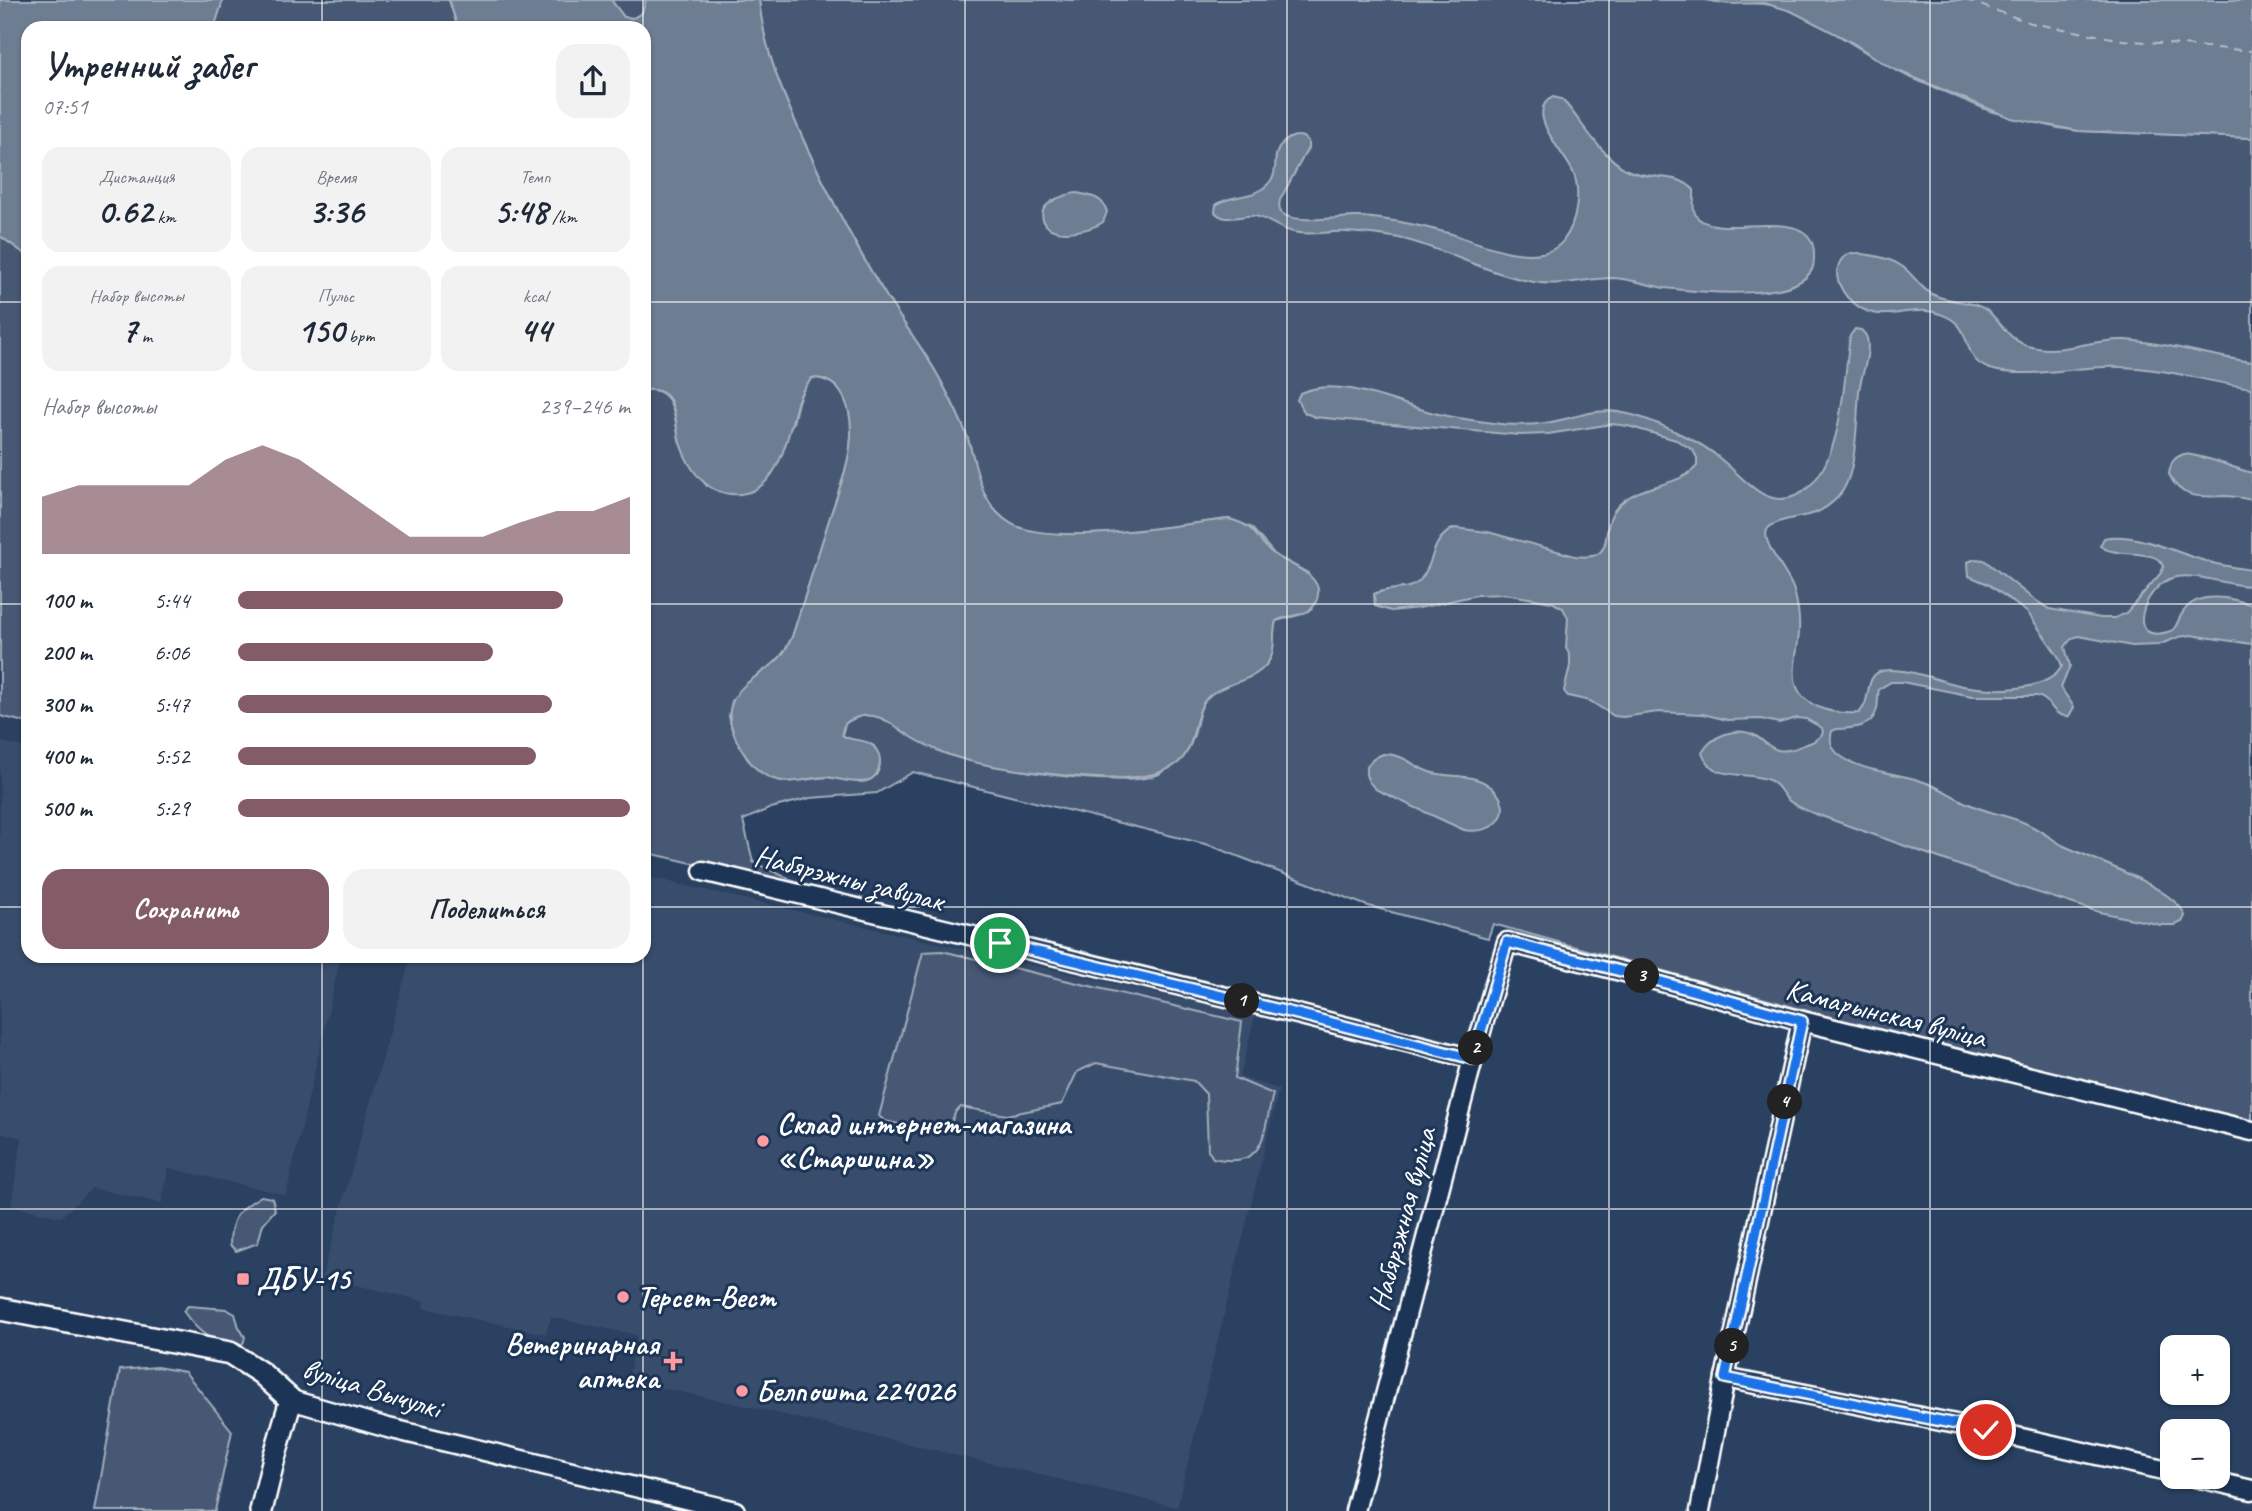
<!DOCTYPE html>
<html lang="ru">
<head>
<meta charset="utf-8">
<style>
  :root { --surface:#fff; --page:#f2f2f3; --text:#1f2937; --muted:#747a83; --accent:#845c67 }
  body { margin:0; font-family:Caveat,sans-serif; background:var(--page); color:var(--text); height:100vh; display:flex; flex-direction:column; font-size:26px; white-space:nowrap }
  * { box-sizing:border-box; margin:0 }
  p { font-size:23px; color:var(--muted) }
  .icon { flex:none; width:38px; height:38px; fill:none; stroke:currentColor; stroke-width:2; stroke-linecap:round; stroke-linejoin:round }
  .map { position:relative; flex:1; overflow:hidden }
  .drawer { position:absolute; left:21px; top:21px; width:630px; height:942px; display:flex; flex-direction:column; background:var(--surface); border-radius:21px; box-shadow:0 2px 5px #0004 }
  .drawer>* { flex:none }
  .buttons { position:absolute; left:2160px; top:1335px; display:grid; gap:14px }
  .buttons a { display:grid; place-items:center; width:70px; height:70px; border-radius:14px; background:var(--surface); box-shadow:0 2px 5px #0004; font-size:35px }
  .pin { position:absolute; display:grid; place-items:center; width:60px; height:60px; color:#fff; margin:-30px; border:4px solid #fff; border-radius:50%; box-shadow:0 2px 7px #0007 }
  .km { position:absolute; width:35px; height:35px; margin:-18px; border-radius:50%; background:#222; color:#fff; font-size:19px; line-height:35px; text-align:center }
  .round { display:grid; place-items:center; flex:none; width:74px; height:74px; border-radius:21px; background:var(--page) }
  .summary { display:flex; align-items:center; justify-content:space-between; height:119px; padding:0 21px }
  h1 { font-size:38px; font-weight:700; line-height:52px }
  .stats { display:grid; grid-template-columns:repeat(3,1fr); gap:10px; height:119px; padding:7px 21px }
  .stats div { display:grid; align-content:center; border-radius:18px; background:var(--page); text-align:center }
  .stats b { font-size:35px; font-weight:700 }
  .stats small { font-size:19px; font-weight:400 }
  .stats p { font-size:19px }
  .chart { height:196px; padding:14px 21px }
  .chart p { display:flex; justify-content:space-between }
  .chart svg { width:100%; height:126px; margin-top:7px; fill:var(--accent); opacity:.7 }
  .cta { display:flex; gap:14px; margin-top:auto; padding:14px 21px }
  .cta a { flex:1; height:80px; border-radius:21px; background:var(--accent); color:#fff; font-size:28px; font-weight:700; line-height:80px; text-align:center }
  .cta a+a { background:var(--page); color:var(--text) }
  ul { padding:0 21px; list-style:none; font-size:23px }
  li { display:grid; grid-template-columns:112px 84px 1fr; align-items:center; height:52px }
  li i { height:18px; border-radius:9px; background:var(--accent) }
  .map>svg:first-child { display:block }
</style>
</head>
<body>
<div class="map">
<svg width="2252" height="1511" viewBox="0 0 2252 1511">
  <rect width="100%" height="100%" fill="#2a4161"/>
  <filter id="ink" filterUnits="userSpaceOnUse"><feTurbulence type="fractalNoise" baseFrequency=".0143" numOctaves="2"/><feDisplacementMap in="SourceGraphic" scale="14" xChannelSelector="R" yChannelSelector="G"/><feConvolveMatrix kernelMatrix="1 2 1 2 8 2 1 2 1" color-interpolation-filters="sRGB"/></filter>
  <g filter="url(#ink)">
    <g fill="#394e6c">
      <polygon points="0,742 28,748 28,956 341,956 286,1195 168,1168 162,1203 92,1188 61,1217 11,1206 22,1138 0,1133"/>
      <polygon points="644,876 1255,1016 1240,1077 1279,1089 1177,1507 747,1406 628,1381 637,1335 551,1317 546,1334 423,1308 424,1301 322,1277 411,956 644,956"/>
    </g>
    <g fill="#465975" stroke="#a2acba" stroke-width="2">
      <polygon points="223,0 449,0 458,28 214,28"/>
      <polygon points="611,0 646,0 642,13 633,18 624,17"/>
      <path d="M 759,0 L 1706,0 C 1729,6 1753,0 1777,6 C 1825,20 1863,55 1907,76 L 1990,111 L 2058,128 L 2079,131 L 2252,138 L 2252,1123 L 1917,1041 L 1493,924 L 1488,938 L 1365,905 L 1209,845 L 913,772 L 877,793 L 810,798 L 771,808 L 743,820 L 753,862 L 817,892 L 644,852 L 644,390 C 678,386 673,422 681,445 C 686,461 696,474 707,486 L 793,424 C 797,405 799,392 812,378 C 844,378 852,410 851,436 C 850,462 839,490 831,514 C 818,555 805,596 792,637 L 785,651 L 775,663 L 750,681 L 732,701 L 729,716 L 732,730 L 748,760 L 785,782 L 828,777 L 858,782 L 869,780 L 876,775 L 880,765 L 874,746 C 864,740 850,742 842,735 L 845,724 C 855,716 866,713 879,717 C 900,724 921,744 944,753 C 980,767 1126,790 1159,774 C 1165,771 1170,764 1175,760 C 1180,755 1187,751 1190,745 C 1198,731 1196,713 1205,700 C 1218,682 1256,679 1268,662 C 1277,649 1271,635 1276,621 L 1303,614 L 1308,573 L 1275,555 L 1251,527 L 1229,519 C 1180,525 1050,548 1010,523 C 978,503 978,468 967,436 C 960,418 951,400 942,383 C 926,352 903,324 885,294 C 856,248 831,199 808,150 C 786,101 764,54 759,0 Z"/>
      <polygon points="0,236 28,256 28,723 0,716"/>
      <path d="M 942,951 L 1242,1022 L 1235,1078 L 1273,1094 C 1262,1135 1267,1170 1213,1158 L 1208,1150 L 1206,1094 L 1194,1081 L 1096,1063 L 1077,1072 L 1062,1104 L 1007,1115 L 961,1107 L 956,1111 L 948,1130 L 939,1133 L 885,1121 L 879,1116 L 923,952 Z"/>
      <path d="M 261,1196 L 272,1198 L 275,1210 L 263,1224 L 258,1243 L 236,1251 L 230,1245 C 230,1217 238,1210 261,1196 Z"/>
      <path d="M 188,1306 L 226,1309 L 235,1314 L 239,1327 L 245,1337 L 243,1344 C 214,1345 200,1335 183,1311 Z"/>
      <polygon points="157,1367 185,1372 232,1431 215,1511 95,1511 120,1370"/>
    </g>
    <g fill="#6d7d92" stroke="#a7b1be" stroke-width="2">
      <polygon points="0,0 223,0 214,28 28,28 28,256 0,236"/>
      <path d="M 449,0 L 611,0 L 624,17 L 633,18 L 642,13 L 646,0 L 759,0 C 764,54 786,101 808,150 C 831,199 856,248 885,294 C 903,324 926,352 942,383 C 951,400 960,418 967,436 C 978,468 978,503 1010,523 C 1051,548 1180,524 1229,519 C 1260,527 1254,540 1275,555 C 1290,566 1330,576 1315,604 C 1307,618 1288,614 1276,621 C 1272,633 1276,645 1271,657 C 1259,683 1227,680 1209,696 C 1193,710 1197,742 1182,759 C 1153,792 1051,774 1011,769 C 989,766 965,761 944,753 C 932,748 921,743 910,736 C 893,725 875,708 853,719 C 845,722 842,726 842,735 C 852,743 867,737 875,748 C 880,754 881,761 879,768 C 873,791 843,779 827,777 C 816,777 806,780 796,781 C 765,785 748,764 736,739 C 731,727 727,715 732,703 C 739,684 760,675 774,663 C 783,656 787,647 792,637 C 805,596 818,555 831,514 C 839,490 850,462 851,436 C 852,410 843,377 812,378 C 806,385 801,391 798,400 C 789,430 781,491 740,494 C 709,497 689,471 680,443 C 676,430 677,414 671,402 C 666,391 654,389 644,390 L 644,28 L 458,28 Z"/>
      <polygon points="1706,0 2252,0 2252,138 2079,131 2011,118 1891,68 1850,41 1791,11 1764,3 1729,4"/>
      <path d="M 1553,97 L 1561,99 L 1567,105 C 1584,126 1602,156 1627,170 C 1649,181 1676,171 1694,190 C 1695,200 1690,211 1699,219 C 1723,240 1814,202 1814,254 C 1814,261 1814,269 1809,274 C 1787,301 1698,292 1665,288 C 1648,285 1631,279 1613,278 C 1587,278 1561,287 1534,282 C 1487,274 1444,248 1399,238 C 1382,235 1363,233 1346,232 C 1330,231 1315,235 1299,233 C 1282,232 1270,219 1255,216 C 1241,214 1225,224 1215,212 L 1216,205 C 1231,194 1252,199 1266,186 C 1269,183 1272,180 1273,177 C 1276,170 1275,162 1276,155 C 1280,141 1297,129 1308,141 L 1308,148 L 1280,200 C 1279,206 1278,210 1283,214 C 1296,224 1340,217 1357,217 C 1369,217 1382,219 1394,221 C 1414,224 1433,229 1452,234 C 1479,243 1540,270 1563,241 C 1577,224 1582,189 1572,170 C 1564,153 1523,111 1553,97 Z"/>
      <path d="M 1077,193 C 1091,196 1103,197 1107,212 L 1103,222 C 1092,230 1056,238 1046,225 C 1031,205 1064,194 1077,193 Z"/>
      <path d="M 1851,253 C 1868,254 1889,257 1903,267 C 1916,277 1922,292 1939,297 C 1955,303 1976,300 1990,313 C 2002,324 2008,338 2025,345 C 2059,357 2091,338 2125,340 C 2169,343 2209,356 2252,362 L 2252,388 C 2208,382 2165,368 2120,367 C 2081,365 2036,378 1998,371 C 1958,363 1976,335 1951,319 C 1912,295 1883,335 1847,297 C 1842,291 1837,281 1837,273 C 1838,262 1842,257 1851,253 Z"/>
      <path d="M 1855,329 L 1861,330 C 1864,333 1866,334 1867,338 C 1871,355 1861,374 1859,391 C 1857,415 1857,441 1852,465 C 1850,475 1845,490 1837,498 C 1831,504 1823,510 1815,513 C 1804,517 1771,520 1767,530 C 1761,544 1790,575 1794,591 C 1798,605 1800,619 1799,633 C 1796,667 1783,694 1823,709 C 1835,713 1846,714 1859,713 C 1872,701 1864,679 1879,672 C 1898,664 1942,682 1963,686 C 1989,691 2048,693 2062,666 L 2058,656 L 2028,613 L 1988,584 L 1969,576 L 1968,562 L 1975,559 L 1984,560 L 2032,598 L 2049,609 L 2101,618 L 2115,618 L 2126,613 L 2161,573 L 2164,566 C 2155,547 2117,559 2100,546 L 2104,538 C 2134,531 2179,554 2209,562 C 2223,566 2238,568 2252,570 L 2252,586 C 2226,586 2201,573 2176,577 C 2142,584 2122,650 2173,630 C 2178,624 2179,617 2184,611 C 2198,590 2233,598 2252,605 L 2252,644 L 2191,635 L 2179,637 L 2158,645 L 2132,646 L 2079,636 L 2072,638 L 2065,647 L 2070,666 L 2061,688 L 2074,707 L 2069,716 C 2052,718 2052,699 2037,696 L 1972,696 L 1902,682 L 1891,682 L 1879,689 C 1877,697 1879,705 1876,712 C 1870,729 1851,728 1837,729 L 1832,731 C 1829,741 1831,748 1839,755 C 1862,772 1894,772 1921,781 C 1939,786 1953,797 1969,804 C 1987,813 2007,815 2025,823 C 2039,829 2050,838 2062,845 C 2089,858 2178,889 2185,916 L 2182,922 L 2175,925 L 2161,925 L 2099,912 L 2020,887 L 1813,813 C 1804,809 1795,806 1788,800 C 1781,793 1779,784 1769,780 C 1746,770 1712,783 1702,753 C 1711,736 1736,726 1754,735 C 1762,739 1769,748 1778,750 C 1787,752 1796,748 1804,745 C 1812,742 1818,740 1823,733 L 1822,728 L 1806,719 L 1797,718 L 1779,723 L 1761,719 L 1727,720 L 1703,714 L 1658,712 L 1623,717 L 1614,716 L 1590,701 L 1568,696 L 1564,691 L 1570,666 L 1570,656 L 1566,648 L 1568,618 L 1563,608 L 1552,602 L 1505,594 L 1477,595 L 1419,608 L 1391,611 L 1375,606 L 1374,594 C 1389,586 1410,593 1421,579 C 1436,561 1429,541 1454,528 L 1488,532 L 1575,556 C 1620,562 1597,529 1617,507 C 1639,482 1677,489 1697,466 L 1697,458 L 1693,450 L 1676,440 L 1628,426 L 1612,424 L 1548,434 L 1519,435 L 1335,419 L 1315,417 L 1305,413 L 1297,400 L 1300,393 C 1340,375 1393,403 1434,413 C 1451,417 1469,420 1486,422 C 1505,425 1526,426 1545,423 C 1569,420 1593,408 1618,412 C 1638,415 1660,424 1678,433 C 1694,440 1710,449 1723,461 C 1743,477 1765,509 1795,496 C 1844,474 1843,381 1850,336 Z"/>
      <path d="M 2184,454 C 2209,456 2229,467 2252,473 L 2252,500 C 2243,498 2233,496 2223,496 C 2199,497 2180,499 2169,474 C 2171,462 2173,458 2184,454 Z"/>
      <path d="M 1383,754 C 1407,754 1413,768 1433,773 C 1454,778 1473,773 1491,787 C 1517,809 1497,836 1464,830 L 1377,790 C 1360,776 1363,762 1383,754 Z"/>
    </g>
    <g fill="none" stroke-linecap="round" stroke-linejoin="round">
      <polyline stroke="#b6bec8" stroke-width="2" stroke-dasharray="9 7" stroke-linecap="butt" points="1966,0 2031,23 2123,40 2252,51"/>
      <defs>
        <g id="minor">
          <polyline points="703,871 1297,1014 1473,1059"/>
          <polyline points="1725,1378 1986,1430 2172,1472"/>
          <polyline points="291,1400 388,1428 735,1511"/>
          <polyline points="2195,1477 2252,1490"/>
          <polyline points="1355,1511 1473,1059 1507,942 1644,977 1802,1021 2252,1131"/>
          <polyline points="1700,1511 1725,1378 1802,1021"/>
        </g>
        <polyline id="tertiary" points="0,1309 230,1353 261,1373 291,1400 274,1458 261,1511"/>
      </defs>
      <use href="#minor" stroke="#fff" stroke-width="23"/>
      <use href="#tertiary" stroke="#fff" stroke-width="26"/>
      <use href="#minor" stroke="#1d3557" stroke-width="18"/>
      <use href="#tertiary" stroke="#1d3557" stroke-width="21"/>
    </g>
  </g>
  <g fill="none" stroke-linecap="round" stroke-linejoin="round" filter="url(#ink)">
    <defs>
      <polyline id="route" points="1000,943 1297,1014 1473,1059 1507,942 1644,977 1802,1021 1725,1378 1986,1430"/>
    </defs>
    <use href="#route" stroke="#fff" stroke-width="14"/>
    <use href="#route" stroke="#1a73e8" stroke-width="9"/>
  </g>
  <path fill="none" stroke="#fff" stroke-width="2" stroke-opacity="0.55" d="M 322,0 L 322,28M 643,0 L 643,28M 965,0 L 965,1511M 1287,0 L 1287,1511M 1609,0 L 1609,1511M 1930,0 L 1930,1511M 0,302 L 28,302M 644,302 L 2252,302M 0,604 L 28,604M 644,604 L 2252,604M 0,907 L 28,907M 644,907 L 2252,907M 322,956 L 322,1511M 643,956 L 643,1511M 0,1209 L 2252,1209"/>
  <g fill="#ff9aa2" stroke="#1d3557" stroke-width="2.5">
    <circle cx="763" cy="1141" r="7"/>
    <rect x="236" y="1272" width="14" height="14" rx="3.5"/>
    <circle cx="623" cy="1297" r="7"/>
    <path d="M669.5 1350.5h7v7h7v7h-7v7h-7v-7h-7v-7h7z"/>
    <circle cx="742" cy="1391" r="7"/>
  </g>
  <g text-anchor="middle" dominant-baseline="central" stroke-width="6" stroke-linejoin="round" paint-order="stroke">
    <g font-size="30" fill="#fff" stroke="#1d3557">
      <text transform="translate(849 878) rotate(14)">Набярэжны завулак</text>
      <text transform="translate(1886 1013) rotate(14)">Камарынская вуліца</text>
      <text transform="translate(1402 1219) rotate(-75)">Набярэжная вуліца</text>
      <text transform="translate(372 1388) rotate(17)">вуліца Вычулкі</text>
    </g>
    <g font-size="30" font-weight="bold" fill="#fff" stroke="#1d3557" text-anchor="start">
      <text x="777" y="1124">Склад интернет-магазина<tspan x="777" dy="34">«Старшина»</tspan></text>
      <text x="257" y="1279">ДБУ-15</text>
      <text x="637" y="1297">Терсет-Вест</text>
      <text x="659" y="1344" text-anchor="end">Ветеринарная<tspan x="659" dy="34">аптека</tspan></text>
      <text x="756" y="1391">Белпошта 224026</text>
    </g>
  </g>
</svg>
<div class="buttons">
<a>+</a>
<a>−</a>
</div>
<div class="pin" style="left:1000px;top:943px;background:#1e9e55"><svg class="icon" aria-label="arrive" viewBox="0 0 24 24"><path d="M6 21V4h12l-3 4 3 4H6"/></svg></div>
<div class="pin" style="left:1986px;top:1430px;background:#d93025"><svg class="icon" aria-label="check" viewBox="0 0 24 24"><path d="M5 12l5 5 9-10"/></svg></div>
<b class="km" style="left:1242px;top:1001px">1</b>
<b class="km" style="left:1476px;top:1048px">2</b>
<b class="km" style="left:1642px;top:976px">3</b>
<b class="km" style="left:1785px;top:1102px">4</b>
<b class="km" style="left:1732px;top:1346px">5</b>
<section class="drawer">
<div class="summary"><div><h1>Утренний забег</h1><p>07:51</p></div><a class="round"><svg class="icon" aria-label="share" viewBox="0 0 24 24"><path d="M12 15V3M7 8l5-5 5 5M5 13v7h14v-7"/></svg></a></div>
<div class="stats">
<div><p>Дистанция</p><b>0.62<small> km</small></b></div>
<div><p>Время</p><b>3:36</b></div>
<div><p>Темп</p><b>5:48<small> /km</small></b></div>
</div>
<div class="stats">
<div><p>Набор высоты</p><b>7<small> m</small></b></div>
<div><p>Пульс</p><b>150<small> bpm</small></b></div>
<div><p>kcal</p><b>44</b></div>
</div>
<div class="chart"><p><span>Набор высоты</span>239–246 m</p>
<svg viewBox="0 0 160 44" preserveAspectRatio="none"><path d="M0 44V24L10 20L20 20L30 20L40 20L50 11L60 6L70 11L80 20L90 29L100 38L110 38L120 38L130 33L140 29L150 29L160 24V44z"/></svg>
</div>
<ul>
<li><b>100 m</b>5:44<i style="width:83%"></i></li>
<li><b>200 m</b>6:06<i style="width:65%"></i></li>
<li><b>300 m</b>5:47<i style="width:80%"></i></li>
<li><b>400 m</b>5:52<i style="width:76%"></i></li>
<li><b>500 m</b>5:29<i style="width:100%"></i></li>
</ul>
<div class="cta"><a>Сохранить</a><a>Поделиться</a></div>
</section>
</div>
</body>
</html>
